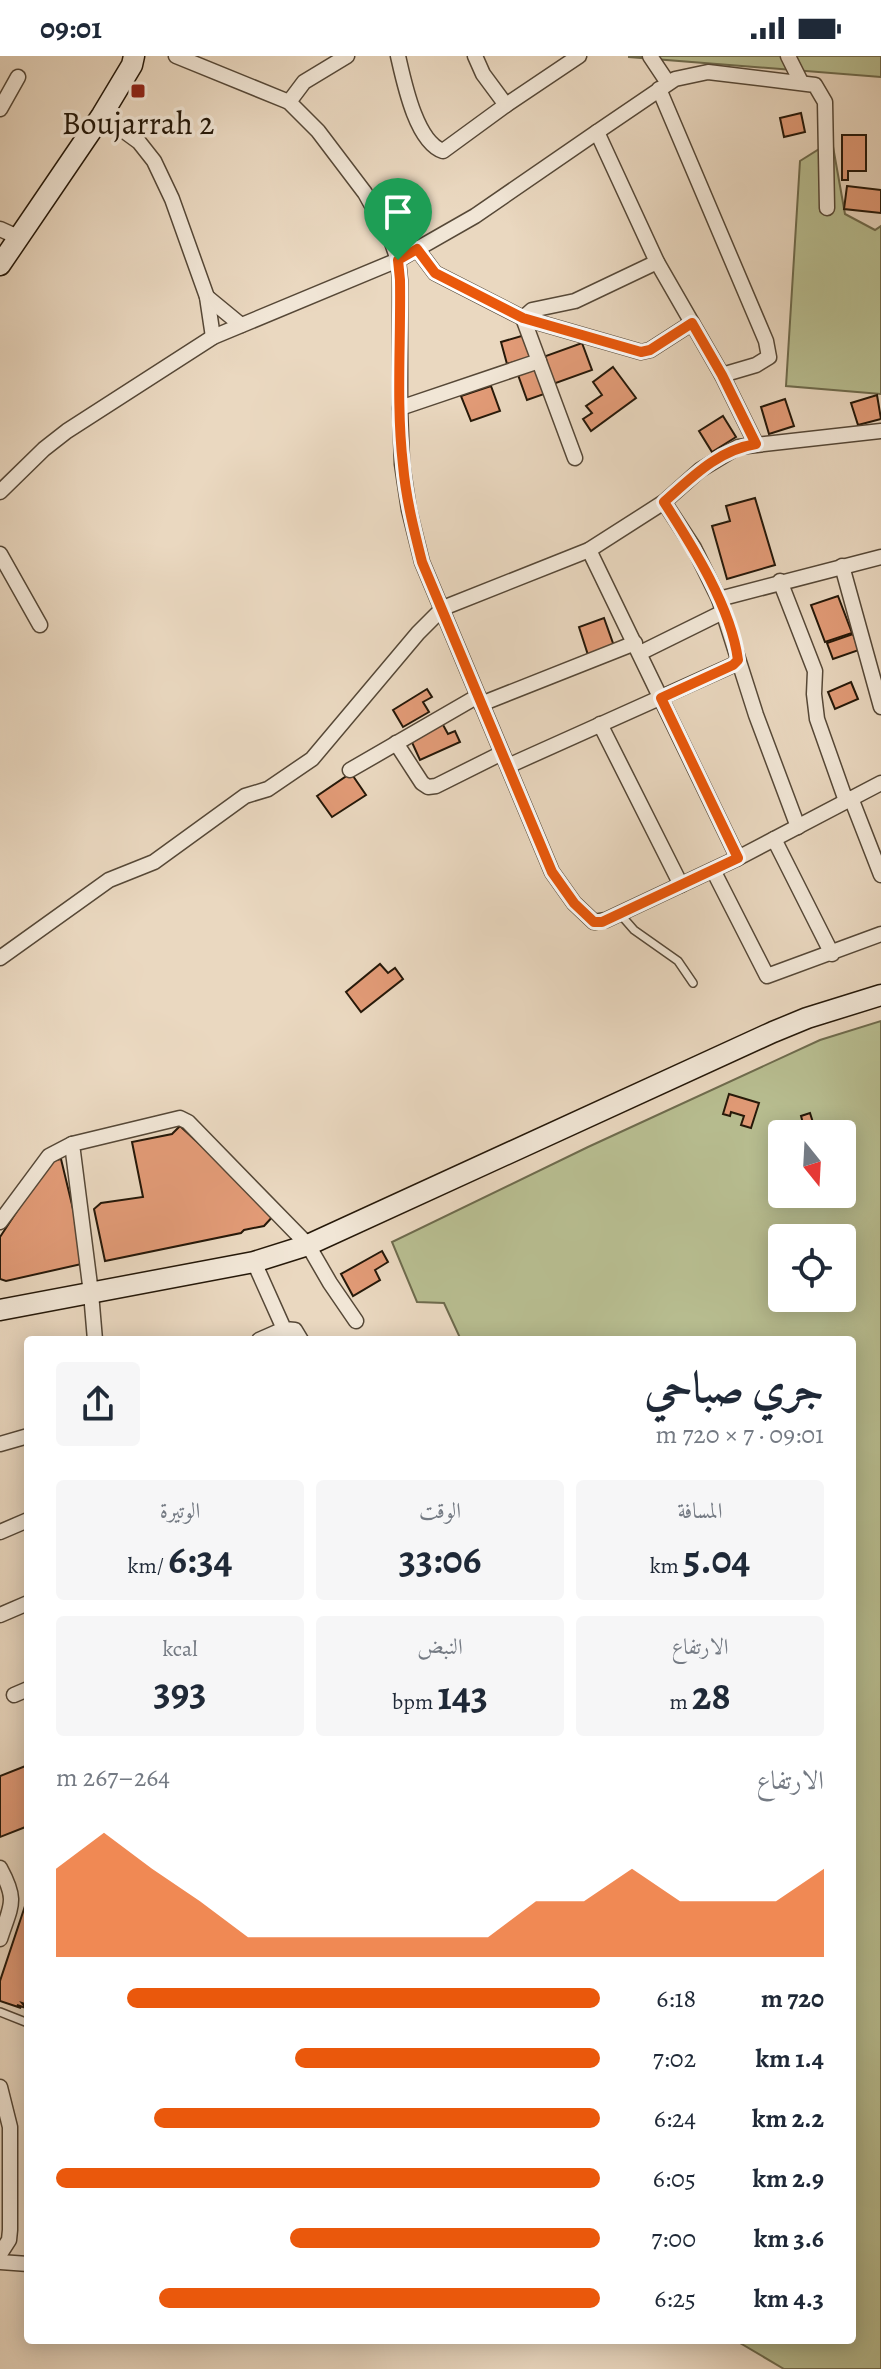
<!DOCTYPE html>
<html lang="ar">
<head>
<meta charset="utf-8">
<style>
  :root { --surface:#fff; --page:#f6f6f7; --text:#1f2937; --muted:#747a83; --accent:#ea580c }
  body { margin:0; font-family:Alegreya,Amiri,serif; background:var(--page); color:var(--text); direction:rtl; height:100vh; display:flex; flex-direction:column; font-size:30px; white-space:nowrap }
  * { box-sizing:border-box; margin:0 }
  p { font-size:26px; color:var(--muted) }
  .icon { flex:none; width:44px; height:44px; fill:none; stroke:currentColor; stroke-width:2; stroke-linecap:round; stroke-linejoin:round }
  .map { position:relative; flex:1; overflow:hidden; direction:ltr }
  .drawer { position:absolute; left:24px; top:1280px; width:832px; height:1008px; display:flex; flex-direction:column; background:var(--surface); border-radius:8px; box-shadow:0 4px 20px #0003; direction:rtl }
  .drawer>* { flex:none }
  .needle { width:52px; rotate:162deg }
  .buttons { position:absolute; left:768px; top:1064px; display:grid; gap:16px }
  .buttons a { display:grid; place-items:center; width:88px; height:88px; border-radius:8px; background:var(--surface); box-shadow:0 4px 20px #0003; font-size:40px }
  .pin { position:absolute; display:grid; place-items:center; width:68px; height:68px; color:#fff; margin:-82px -34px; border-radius:50% 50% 50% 0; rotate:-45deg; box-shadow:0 0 8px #0007 }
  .pin .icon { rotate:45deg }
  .round { display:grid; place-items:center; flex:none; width:84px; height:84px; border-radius:8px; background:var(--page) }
  .summary { display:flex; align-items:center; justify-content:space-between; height:136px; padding:0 32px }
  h1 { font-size:44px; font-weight:600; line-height:60px }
  .figures { display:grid; grid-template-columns:repeat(3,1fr); gap:12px; height:136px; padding:8px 32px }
  .figures div { display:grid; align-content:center; border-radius:8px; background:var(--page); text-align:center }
  .figures b { font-size:40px; font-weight:600 }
  .figures small { font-size:22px; font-weight:400 }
  .figures p { font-size:22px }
  .chart { height:224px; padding:16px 32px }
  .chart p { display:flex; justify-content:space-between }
  .chart svg { width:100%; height:144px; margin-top:8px; fill:var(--accent); opacity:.7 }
  ul { padding:0 32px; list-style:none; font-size:26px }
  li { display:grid; grid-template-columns:128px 96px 1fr; align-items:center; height:60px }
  li i { height:20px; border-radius:10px; background:var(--accent) }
  .status { display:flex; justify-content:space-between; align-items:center; height:56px; padding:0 40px; background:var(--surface); direction:ltr }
  .status svg { height:22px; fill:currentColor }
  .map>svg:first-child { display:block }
</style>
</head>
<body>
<div class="status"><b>09:01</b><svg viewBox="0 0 49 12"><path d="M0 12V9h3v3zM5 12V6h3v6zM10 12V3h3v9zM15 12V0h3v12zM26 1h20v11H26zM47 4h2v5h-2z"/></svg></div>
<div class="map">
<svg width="881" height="2313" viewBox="0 0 881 2313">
  <rect width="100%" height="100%" fill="#ead8c0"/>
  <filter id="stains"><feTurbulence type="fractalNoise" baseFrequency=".0025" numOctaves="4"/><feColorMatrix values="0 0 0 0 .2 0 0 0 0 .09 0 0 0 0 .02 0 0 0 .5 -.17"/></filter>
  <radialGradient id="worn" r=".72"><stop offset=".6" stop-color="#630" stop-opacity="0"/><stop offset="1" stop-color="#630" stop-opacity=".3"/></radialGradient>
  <g fill="#b8be91" stroke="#6e6b4d" stroke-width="2" fill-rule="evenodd">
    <polygon points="629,0 881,0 881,21 629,1"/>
    <polygon points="832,85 845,158 875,174 881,170 881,338 786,330 800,105"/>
    <path d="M 881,965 L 881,2313 L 784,2313 L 735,2284 L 852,2284 L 852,1284 L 461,1284 L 444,1247 L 417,1246 L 392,1186 L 588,1091 L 820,984 ZM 782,1078 L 842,1078 L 842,1138 L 782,1138 ZM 782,1182 L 842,1182 L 842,1242 L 782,1242 Z"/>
  </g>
  <g fill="#e29b77" stroke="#251809" stroke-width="2">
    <polygon points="801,57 805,76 784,81 780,62"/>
    <polygon points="842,79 866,79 866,115 848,115 848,124 842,124"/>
    <polygon points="847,130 881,134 881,157 844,153"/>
    <polygon points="525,279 531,301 507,308 501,286"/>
    <polygon points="582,287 592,314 553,328 543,301"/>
    <polygon points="537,309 547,337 527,344 517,316"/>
    <polygon points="613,311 636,342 591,375 583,363 592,357 586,350 602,339 593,326"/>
    <polygon points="491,330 500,355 471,365 461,340"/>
    <polygon points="877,339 881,363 858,369 851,347"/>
    <polygon points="785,343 794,370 769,378 761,351"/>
    <polygon points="723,360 736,381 712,396 699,375"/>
    <polygon points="755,442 775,509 727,523 712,470 730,465 726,450"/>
    <polygon points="838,540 852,577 825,586 811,549"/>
    <polygon points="604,562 614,590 588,599 579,571"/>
    <polygon points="853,578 859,594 833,603 827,587"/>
    <polygon points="851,626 858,643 835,653 828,636"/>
    <polygon points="427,633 432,641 423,646 429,656 403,671 393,654"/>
    <polygon points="442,667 448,678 455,675 460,686 420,704 410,682"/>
    <polygon points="351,717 366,739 332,761 317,740"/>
    <polygon points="380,908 388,917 395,912 403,923 361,956 346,936"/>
    <polygon points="729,1038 759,1047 751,1072 741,1069 744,1060 731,1056 730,1060 723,1058"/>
    <polygon points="810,1057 816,1076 806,1078 801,1060"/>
    <polygon points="180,1070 275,1158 264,1170 244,1174 241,1177 105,1205 94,1153 101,1147 143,1141 132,1086 172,1078"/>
    <polygon points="61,1103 86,1207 6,1225 0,1223 0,1181 50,1105"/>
    <polygon points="382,1195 388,1206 375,1214 380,1224 353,1240 341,1218"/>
    <polygon points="28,1709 28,1770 0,1781 0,1720"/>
    <polygon points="28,1841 28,1949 22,1947 26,1952 17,1949 21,1952 0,1945 0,1925"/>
  </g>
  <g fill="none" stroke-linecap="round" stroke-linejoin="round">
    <defs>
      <g id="lane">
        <polyline points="620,858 634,874 678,905 693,927"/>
        <polyline points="0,1956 28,1967"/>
      </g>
      <g id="street">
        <polyline points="176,0 289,46 318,75 365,137 391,184 398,204 400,224 400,352 402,408 409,454 422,506 552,816 574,847 594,866 606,864 738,802 881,727"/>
        <path d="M 398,0 C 404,26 416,86 443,95 L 506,49 L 579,0"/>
        <polyline points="475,0 483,18 506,49"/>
        <polyline points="650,0 668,27"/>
        <polyline points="788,0 801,26"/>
        <polyline points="659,33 766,285 769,301 756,309 722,319"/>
        <polyline points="289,46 304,26 347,0"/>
        <polyline points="0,53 18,21"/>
        <polyline points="102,59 139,86 154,105 172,143 207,241 213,281"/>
        <polyline points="597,76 675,23 708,16 815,29 825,46 827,152"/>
        <polyline points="0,173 20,182"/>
        <polyline points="417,193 435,217 523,262 641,296 650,294 692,267"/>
        <polyline points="207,241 241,269"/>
        <polyline points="400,352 539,305"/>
        <polyline points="575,402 523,262 532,254 575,245 657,206"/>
        <polyline points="0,436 44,393 67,375 213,281 398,204 475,160 597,76 657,206 722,319 756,388"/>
        <polyline points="664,446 694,492 719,543 756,659 798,771"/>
        <polyline points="589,494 738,802"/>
        <polyline points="0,498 40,569"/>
        <polyline points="842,510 881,651"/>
        <polyline points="780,525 815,615 814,638 817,663 846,745"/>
        <polyline points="719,543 881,501"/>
        <polyline points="640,597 723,556"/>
        <polyline points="481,648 635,587"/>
        <polyline points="600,668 681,829"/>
        <polyline points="396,687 422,727 428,731 436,730 502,697"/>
        <polyline points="508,710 733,609 738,604"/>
        <polyline points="350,714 478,640"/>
        <polyline points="851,742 881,819"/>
        <polyline points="774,783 832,898"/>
        <polyline points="713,814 767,920 881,878"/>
        <polyline points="0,902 109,824 154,806 245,740 268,733 312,703 418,577 443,552 589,494 664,446 700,414 738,391 881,375"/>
        <polyline points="0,1166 49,1100 72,1088"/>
        <polyline points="254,1206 284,1273 295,1274 301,1284"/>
        <polyline points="95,1284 91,1237 72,1088 180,1062 188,1066 308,1189 330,1227 356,1265"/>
        <polyline points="259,1284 284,1273"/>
        <polyline points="0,1388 28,1380"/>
        <polyline points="0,1476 28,1464"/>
        <polyline points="0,1559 28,1547"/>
        <polyline points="14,1639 28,1633"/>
        <path d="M 0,1812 C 18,1845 11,1849 0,1883"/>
        <polyline points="0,2031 10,2071 10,2174 9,2184 0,2198"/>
        <polyline points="0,2206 28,2208"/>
      </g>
      <g id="secondary">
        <polyline points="0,209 102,59 132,9 134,0"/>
        <polyline points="0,1254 254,1206 308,1189 773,976 807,962 881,939"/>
      </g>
    </defs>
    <use href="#lane" stroke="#564837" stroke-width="10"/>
    <use href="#street" stroke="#564837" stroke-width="17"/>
    <use href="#secondary" stroke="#251809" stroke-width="23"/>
    <use href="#lane" stroke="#f1e6d6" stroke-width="7"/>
    <use href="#street" stroke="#f1e6d6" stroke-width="14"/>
    <use href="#secondary" stroke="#f1e6d6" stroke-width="20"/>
  </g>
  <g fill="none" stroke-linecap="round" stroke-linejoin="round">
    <defs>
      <path id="route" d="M 417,193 L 435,217 L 523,262 L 641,296 L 650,294 L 692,267 L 722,319 L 756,388 C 718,394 692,421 664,446 C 693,491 731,551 738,604 L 733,609 L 661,642 L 738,802 L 602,866 L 594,866 L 574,847 L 552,816 L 422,506 C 414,474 406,443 403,409 C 396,348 401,286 400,224 L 398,204 Z"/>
    </defs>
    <use href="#route" stroke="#fff" stroke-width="16"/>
    <use href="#route" stroke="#ea580c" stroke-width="10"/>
  </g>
  <rect fill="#8f2418" stroke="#f1e6d6" stroke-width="3" x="130" y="27" width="16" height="16" rx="4"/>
  <g text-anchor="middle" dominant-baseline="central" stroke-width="7" stroke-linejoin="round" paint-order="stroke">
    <g font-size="32" fill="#251809" stroke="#f1e6d6">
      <text x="138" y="67">Boujarrah 2</text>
    </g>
  </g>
  <rect width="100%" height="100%" filter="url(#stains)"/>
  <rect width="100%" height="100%" fill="url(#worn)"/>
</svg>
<div class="buttons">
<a><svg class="needle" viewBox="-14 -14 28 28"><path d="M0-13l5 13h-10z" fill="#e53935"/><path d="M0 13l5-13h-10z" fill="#747a83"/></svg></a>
<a><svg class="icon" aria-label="locate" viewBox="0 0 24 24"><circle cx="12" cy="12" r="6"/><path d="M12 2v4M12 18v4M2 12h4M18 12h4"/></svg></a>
</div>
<div class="pin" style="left:398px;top:204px;background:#1e9e55"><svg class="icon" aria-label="arrive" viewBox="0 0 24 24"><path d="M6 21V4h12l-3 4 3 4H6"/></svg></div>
<section class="drawer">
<div class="summary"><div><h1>جري صباحي</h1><p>09:01 · 7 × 720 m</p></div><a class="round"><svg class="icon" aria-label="share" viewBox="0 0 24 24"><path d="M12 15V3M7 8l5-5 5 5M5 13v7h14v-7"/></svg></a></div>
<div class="figures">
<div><p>المسافة</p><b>5.04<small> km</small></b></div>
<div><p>الوقت</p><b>33:06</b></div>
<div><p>الوتيرة</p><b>6:34<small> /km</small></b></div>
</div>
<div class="figures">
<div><p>الارتفاع</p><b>28<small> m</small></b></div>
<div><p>النبض</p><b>143<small> bpm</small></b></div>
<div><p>kcal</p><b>393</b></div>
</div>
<div class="chart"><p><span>الارتفاع</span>264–267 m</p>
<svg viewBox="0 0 160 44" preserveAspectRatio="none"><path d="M0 44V17L10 6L20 17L30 27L40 38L50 38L60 38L70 38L80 38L90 38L100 27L110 27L120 17L130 27L140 27L150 27L160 17V44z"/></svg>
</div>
<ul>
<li><b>720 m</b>6:18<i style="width:87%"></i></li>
<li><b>1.4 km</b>7:02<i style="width:56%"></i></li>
<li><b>2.2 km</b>6:24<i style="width:82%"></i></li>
<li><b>2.9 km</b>6:05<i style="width:100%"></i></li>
<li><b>3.6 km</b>7:00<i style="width:57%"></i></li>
<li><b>4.3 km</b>6:25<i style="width:81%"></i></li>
</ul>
</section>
</div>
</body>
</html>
